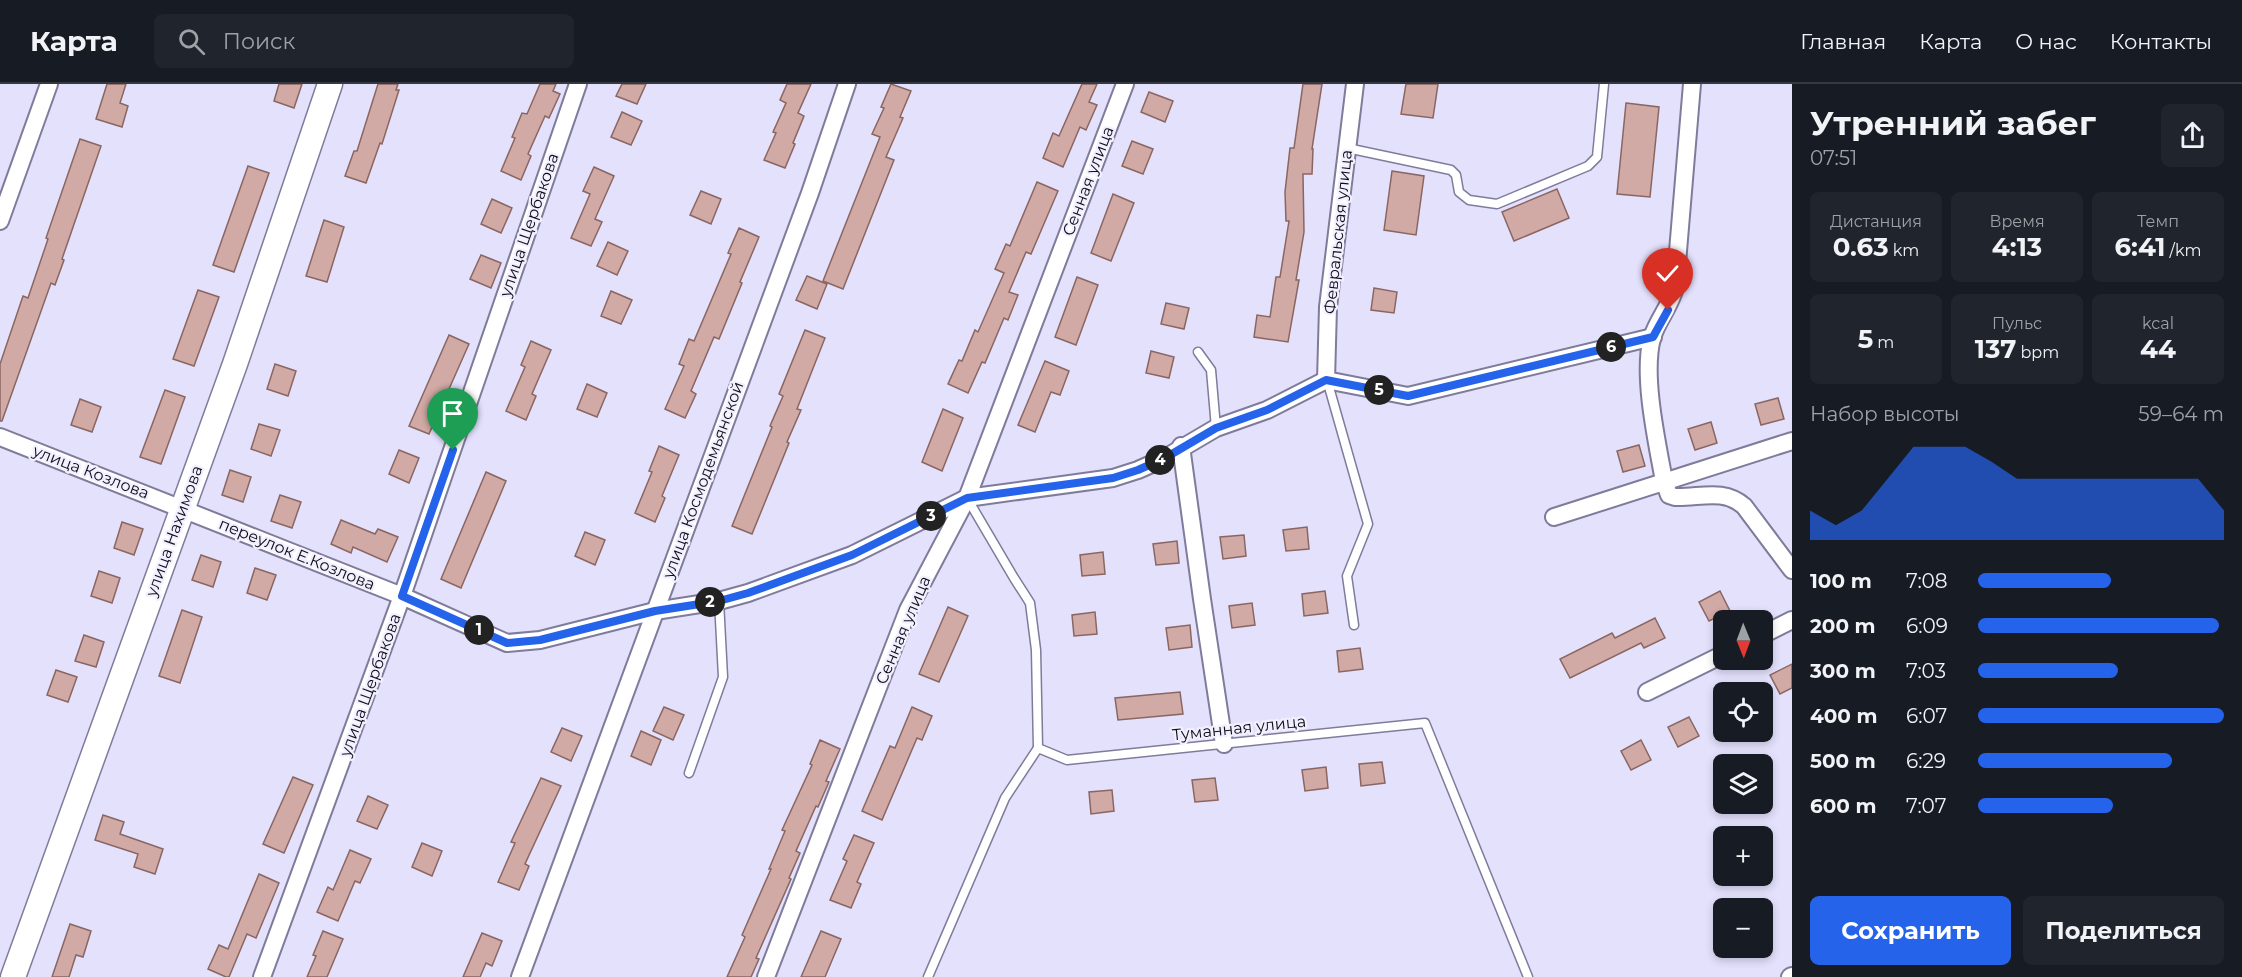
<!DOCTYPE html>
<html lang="ru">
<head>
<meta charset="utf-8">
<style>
  :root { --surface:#171b24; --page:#20242c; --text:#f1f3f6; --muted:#9ea1a6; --line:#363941; --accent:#2563eb }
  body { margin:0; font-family:Montserrat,sans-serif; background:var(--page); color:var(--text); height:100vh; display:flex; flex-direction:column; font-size:22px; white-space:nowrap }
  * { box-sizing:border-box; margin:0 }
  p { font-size:20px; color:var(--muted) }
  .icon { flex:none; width:33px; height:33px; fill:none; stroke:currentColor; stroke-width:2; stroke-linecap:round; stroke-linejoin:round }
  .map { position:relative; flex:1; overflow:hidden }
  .sheet { display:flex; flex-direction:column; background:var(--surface); width:450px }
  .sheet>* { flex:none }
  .needle { width:39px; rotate:179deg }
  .buttons { position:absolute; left:1713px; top:526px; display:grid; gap:12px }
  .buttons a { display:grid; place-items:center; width:60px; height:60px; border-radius:9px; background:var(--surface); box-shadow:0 3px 9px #0003; font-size:30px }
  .pin { position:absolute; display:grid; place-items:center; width:51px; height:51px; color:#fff; margin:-62px -26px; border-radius:50% 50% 50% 0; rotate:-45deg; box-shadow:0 0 6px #0007 }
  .pin .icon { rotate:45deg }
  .km { position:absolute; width:30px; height:30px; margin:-15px; border-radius:50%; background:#222; color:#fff; font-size:16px; line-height:30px; text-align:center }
  .round { display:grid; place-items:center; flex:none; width:63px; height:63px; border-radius:9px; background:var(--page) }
  .summary { display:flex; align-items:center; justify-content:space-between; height:102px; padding:0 18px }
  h1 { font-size:33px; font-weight:700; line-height:45px }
  .figures { display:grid; grid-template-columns:repeat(3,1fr); gap:9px; height:102px; padding:6px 18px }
  .figures div { display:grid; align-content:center; border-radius:9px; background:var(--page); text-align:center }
  .figures b { font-size:26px; font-weight:700 }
  .figures small { font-size:16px; font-weight:400 }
  .figures p { font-size:16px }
  .chart { height:168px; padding:12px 18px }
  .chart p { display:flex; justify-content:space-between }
  .chart svg { width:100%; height:108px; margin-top:6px; fill:var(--accent); opacity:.7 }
  .primary-button { display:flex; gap:12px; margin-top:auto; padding:12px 18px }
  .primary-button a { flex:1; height:69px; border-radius:9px; background:var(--accent); color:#fff; font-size:24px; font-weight:700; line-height:69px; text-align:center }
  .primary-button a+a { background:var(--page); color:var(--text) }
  ul { padding:0 18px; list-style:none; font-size:20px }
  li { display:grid; grid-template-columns:96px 72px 1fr; align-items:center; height:45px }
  li i { height:15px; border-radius:8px; background:var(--accent) }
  header { display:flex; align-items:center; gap:36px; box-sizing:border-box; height:84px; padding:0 30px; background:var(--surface); border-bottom:2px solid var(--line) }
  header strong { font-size:28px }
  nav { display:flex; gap:33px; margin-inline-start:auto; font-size:21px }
  .search { width:420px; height:54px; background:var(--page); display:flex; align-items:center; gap:15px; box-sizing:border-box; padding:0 21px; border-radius:9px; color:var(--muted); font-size:22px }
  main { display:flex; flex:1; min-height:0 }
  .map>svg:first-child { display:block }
</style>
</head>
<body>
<header>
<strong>Карта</strong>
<div class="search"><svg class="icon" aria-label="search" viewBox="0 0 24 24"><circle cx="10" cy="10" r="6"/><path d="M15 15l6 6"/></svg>Поиск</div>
<nav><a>Главная</a><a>Карта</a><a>О нас</a><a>Контакты</a></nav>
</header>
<main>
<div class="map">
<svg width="1792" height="893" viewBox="0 0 1792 893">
  <rect width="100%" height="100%" fill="#e4e1fd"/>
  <g fill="#d1a9a5" stroke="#8a6663" stroke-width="1.5">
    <polygon points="107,0 126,0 120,19 128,22 122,43 96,35"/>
    <polygon points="279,0 302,0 294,24 274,17"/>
    <polygon points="378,0 398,0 396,6 399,6 382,60 380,59 366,99 345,92 354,67 357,67"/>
    <polygon points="540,0 556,0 553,7 560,10 549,34 545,32 528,70 531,72 521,96 501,87 515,54 512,53 522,29 527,30"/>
    <polygon points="622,0 646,0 637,20 616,12"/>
    <polygon points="787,0 811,0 798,29 804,32 793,59 795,60 785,84 764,76 776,49 773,48 786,19 780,16"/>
    <polygon points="891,0 911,7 900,33 903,34 886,73 894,76 843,205 823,197 880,53 872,50 884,24 881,23"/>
    <polygon points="1082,0 1097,0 1089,18 1097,21 1086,46 1080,43 1063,83 1043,74 1053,49 1059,52"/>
    <polygon points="1303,0 1322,0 1312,65 1313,65 1312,90 1303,90 1304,148 1296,196 1299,196 1288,258 1254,253 1257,231 1270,233 1276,193 1280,193 1289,137 1286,137 1285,108 1290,64 1294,64"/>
    <polygon points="1406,0 1438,0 1433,34 1401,30"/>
    <polygon points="1149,8 1173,17 1165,38 1141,28"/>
    <polygon points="1626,19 1659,23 1650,113 1617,110"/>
    <polygon points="622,28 642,37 631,61 611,53"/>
    <polygon points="80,55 101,62 62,175 64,176 55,201 51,199 2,337 0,337 0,280 23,212 28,214 48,155 46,154"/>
    <polygon points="1132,57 1153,65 1143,90 1122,82"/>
    <polygon points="248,82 269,89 234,188 213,181"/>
    <polygon points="594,83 614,92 595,135 602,138 591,162 571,154 590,110 583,107"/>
    <polygon points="1392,87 1424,92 1416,151 1384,146"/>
    <polygon points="1037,98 1058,107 1031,170 1026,168 1009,208 1018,211 1008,236 1004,234 985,279 982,278 968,309 948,300 959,276 962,277 975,246 978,248 1004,189 995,185 1006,160 1010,162"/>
    <polygon points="1557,105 1569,134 1514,157 1502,128"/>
    <polygon points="701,107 721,115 711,140 690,131"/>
    <polygon points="1113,110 1134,119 1111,177 1091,169"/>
    <polygon points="492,115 512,124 501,149 481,140"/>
    <polygon points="324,136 344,143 327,198 306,192"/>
    <polygon points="739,144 759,153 740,198 742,199 719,255 714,253 691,307 696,310 685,334 665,325 684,282 679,280 689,255 694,257 731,170 728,169"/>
    <polygon points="608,158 628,167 617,191 597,182"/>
    <polygon points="481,171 501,179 491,204 470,195"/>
    <polygon points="807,192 827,200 817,225 796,216"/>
    <polygon points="1077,193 1098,201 1076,261 1055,253"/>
    <polygon points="1374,204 1397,208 1394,229 1371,226"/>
    <polygon points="198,206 219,213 194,282 173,275"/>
    <polygon points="611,207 632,216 621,240 601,232"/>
    <polygon points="1166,219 1189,224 1184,245 1161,240"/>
    <polygon points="805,246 825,254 797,325 801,326 787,358 789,359 752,450 732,442 772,343 770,342 783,312 779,310"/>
    <polygon points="449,251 469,260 429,350 409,342"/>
    <polygon points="531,257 551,266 532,310 536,312 526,336 506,327 525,283 521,281"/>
    <polygon points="1151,267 1174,273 1169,294 1146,289"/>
    <polygon points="1045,277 1069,287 1060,311 1051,308 1035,348 1018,341"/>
    <polygon points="275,280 296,287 288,312 267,305"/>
    <polygon points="587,300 607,309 597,333 577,325"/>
    <polygon points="165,306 185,313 161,380 140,373"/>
    <polygon points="1778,314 1784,335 1761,341 1755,320"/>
    <polygon points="80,315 101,323 92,348 71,341"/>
    <polygon points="943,325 963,334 942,387 922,378"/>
    <polygon points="1711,338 1717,359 1695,366 1688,345"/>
    <polygon points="259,340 280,346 271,372 251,365"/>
    <polygon points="1639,361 1645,382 1623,388 1617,367"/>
    <polygon points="659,362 679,371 662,412 665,414 655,438 635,429 652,388 649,387"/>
    <polygon points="399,366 419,374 409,399 389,390"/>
    <polygon points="230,386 251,393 243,418 222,411"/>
    <polygon points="486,388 506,397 461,504 441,495"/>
    <polygon points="280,411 301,418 292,444 271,437"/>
    <polygon points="341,436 375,450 378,445 398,453 387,478 353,463 351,469 331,460"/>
    <polygon points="122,438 143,445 134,471 114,464"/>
    <polygon points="1307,443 1309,465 1286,467 1283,446"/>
    <polygon points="585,448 605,456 595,481 575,472"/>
    <polygon points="1244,451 1246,472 1223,475 1220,453"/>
    <polygon points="1177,457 1179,479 1156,481 1153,460"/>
    <polygon points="1103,468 1105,490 1082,492 1080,471"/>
    <polygon points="201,471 221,478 213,503 192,496"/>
    <polygon points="255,484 276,491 267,516 247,509"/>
    <polygon points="99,487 120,494 112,519 91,512"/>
    <polygon points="1325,507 1328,529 1304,532 1302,510"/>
    <polygon points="1720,507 1730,527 1709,537 1699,518"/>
    <polygon points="1252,519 1255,541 1232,544 1229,522"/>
    <polygon points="948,523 968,532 939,598 919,590"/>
    <polygon points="182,526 202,533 180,599 159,592"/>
    <polygon points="1095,528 1097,550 1074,552 1072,531"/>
    <polygon points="1655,534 1665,554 1644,564 1641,559 1570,594 1560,575 1612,549 1615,554"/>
    <polygon points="1190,541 1192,563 1169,566 1166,544"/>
    <polygon points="84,551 104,558 96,583 75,577"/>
    <polygon points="1360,564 1363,585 1339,588 1337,567"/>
    <polygon points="1792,580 1792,604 1780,610 1770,591"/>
    <polygon points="56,586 77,593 68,618 47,611"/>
    <polygon points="1180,608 1183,630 1118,636 1115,614"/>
    <polygon points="664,623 684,631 673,656 653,647"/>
    <polygon points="912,623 932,632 922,656 917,654 882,736 862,727 890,662 895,664"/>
    <polygon points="1689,633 1699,652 1678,663 1668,643"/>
    <polygon points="562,644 582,652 571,677 551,668"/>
    <polygon points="641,647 661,656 651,681 631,672"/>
    <polygon points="820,656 840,665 826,697 829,698 818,723 816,722 796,767 800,769 789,794 791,795 756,874 759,875 751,893 727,893 745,853 742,851 771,785 769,785 785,747 782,746 812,681 810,680"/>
    <polygon points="1641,656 1651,676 1631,686 1621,667"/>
    <polygon points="1382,678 1385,699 1361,702 1359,680"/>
    <polygon points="1326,683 1328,704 1305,707 1302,686"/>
    <polygon points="293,693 313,701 284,769 263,760"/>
    <polygon points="541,694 561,702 525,780 529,782 519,806 498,798 515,759 511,758"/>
    <polygon points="1215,694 1218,716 1195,718 1192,696"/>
    <polygon points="1112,706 1114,727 1091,730 1089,708"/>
    <polygon points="368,712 388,721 377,745 357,737"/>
    <polygon points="103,731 124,738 120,750 163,765 155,790 134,783 138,770 95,756"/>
    <polygon points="854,751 874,759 857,798 861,800 851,824 830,816 847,777 843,775"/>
    <polygon points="422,759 442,767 432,792 412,783"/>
    <polygon points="350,766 371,775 360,799 355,797 338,837 317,828 328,803 333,806"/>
    <polygon points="259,790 279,799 256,854 247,850 229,893 226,893 208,885 219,861 228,865"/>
    <polygon points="70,840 91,847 83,873 76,871 69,893 52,893"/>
    <polygon points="323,847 343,855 327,893 307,893 316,872 313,871"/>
    <polygon points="821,847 841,855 825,893 801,893"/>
    <polygon points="482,849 502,857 492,882 486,879 480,893 463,893"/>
  </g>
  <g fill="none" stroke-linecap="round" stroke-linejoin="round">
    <defs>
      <g id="lane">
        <polyline points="1347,64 1451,86 1456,91 1459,108 1469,116 1497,120 1588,82 1597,73 1604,0"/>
        <polyline points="1198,268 1211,286 1216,344"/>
        <polyline points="1327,296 1368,440 1347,492 1354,541"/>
        <polyline points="967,414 1014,494 1030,519 1036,566 1038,664"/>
        <polyline points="689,689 723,593 719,517"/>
        <polyline points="928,893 1005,714 1038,664 1067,676 1425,639 1528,893"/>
      </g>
      <g id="street">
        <path d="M 1692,0 L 1675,203 C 1671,222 1657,236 1652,254 C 1642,292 1657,358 1664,397 L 1669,411 L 1675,413 C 1700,414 1723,404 1744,422 L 1792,486"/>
        <polyline points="0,137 49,0"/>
        <polyline points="1326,296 1408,312 1653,253"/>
        <polyline points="1326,296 1328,223 1355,0"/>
        <polyline points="0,353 402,512 507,559 540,556 655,527 719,517 748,509 852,471 967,414 1113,394 1138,386 1165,374 1216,344 1267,326 1326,296"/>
        <polyline points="1181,362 1202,515 1224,660"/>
        <polyline points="1554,433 1792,357"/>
        <polyline points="1762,551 1792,536"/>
        <polyline points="1647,608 1724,570"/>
        <polyline points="262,893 402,512 578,0"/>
        <polyline points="520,893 810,109 847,0"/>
        <polyline points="766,893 908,526 967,414 1125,0"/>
        <polyline points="1790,893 1792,892"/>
      </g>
      <polyline id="secondary" points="13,893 235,280 330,0"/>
    </defs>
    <use href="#lane" stroke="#7f7b9a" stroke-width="11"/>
    <use href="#street" stroke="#7f7b9a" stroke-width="20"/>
    <use href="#secondary" stroke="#7f7b9a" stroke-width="27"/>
    <use href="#lane" stroke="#fff" stroke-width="8"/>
    <use href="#street" stroke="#fff" stroke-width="16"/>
    <use href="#secondary" stroke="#fff" stroke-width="24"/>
  </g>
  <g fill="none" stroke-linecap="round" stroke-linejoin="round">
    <defs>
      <polyline id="route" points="453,366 402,512 507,559 540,556 655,527 719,517 748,509 852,471 967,414 1113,394 1138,386 1165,374 1216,344 1267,326 1326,296 1408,312 1653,253 1668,226"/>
    </defs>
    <use href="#route" stroke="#fff" stroke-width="12"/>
    <use href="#route" stroke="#2563eb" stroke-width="8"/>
  </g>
  <g text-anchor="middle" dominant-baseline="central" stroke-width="4.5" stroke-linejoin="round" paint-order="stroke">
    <g font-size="16" fill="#0e0c17" stroke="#f2f0ff">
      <text transform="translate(1088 97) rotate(-69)">Сенная улица</text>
      <text transform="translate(529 141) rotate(-71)">улица Щербакова</text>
      <text transform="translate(1338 148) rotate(-84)">Февральская улица</text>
      <text transform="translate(91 388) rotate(21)">улица Козлова</text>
      <text transform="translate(703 396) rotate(-70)">улица Космодемьянской</text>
      <text transform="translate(174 447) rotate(-70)">улица Нахимова</text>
      <text transform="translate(297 470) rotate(22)">переулок Е.Козлова</text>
      <text transform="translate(903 546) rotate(-67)">Сенная улица</text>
      <text transform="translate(370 601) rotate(-70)">улица Щербакова</text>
      <text transform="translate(1239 644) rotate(-6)">Туманная улица</text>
    </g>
  </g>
</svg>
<div class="buttons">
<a><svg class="needle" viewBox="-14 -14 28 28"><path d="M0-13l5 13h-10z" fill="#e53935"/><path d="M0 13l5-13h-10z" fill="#9ea1a6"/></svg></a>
<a><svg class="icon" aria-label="locate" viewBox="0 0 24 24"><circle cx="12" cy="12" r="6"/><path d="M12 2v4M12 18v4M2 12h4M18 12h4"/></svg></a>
<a><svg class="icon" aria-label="layers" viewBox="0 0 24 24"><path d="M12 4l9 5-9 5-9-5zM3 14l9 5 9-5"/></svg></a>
<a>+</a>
<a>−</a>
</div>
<div class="pin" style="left:453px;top:366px;background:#1e9e55"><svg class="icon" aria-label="arrive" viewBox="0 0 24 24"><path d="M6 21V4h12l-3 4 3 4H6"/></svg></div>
<div class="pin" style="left:1668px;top:226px;background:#d93025"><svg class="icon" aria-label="check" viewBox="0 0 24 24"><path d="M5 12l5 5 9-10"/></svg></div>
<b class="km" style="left:479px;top:546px">1</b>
<b class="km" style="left:710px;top:518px">2</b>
<b class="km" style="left:931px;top:432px">3</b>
<b class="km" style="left:1160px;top:376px">4</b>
<b class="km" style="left:1379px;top:306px">5</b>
<b class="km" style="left:1611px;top:263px">6</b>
</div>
<section class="sheet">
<div class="summary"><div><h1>Утренний забег</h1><p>07:51</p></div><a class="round"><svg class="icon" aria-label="share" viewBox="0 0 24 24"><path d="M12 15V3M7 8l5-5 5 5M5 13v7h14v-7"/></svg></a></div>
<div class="figures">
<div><p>Дистанция</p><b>0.63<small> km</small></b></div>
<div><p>Время</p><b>4:13</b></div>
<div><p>Темп</p><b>6:41<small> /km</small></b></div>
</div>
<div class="figures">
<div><b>5<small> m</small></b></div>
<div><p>Пульс</p><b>137<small> bpm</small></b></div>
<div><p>kcal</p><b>44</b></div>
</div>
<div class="chart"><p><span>Набор высоты</span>59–64 m</p>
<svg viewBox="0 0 160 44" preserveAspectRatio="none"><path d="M0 44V32L10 38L20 32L30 19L40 6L50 6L60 6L70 12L80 19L90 19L100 19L110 19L120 19L130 19L140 19L150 19L160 32V44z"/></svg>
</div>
<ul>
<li><b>100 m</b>7:08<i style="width:54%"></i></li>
<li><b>200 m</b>6:09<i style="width:98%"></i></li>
<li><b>300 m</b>7:03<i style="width:57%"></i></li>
<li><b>400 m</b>6:07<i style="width:100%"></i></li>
<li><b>500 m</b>6:29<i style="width:79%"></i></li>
<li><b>600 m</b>7:07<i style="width:55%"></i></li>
</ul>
<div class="primary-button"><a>Сохранить</a><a>Поделиться</a></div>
</section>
</main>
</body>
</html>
